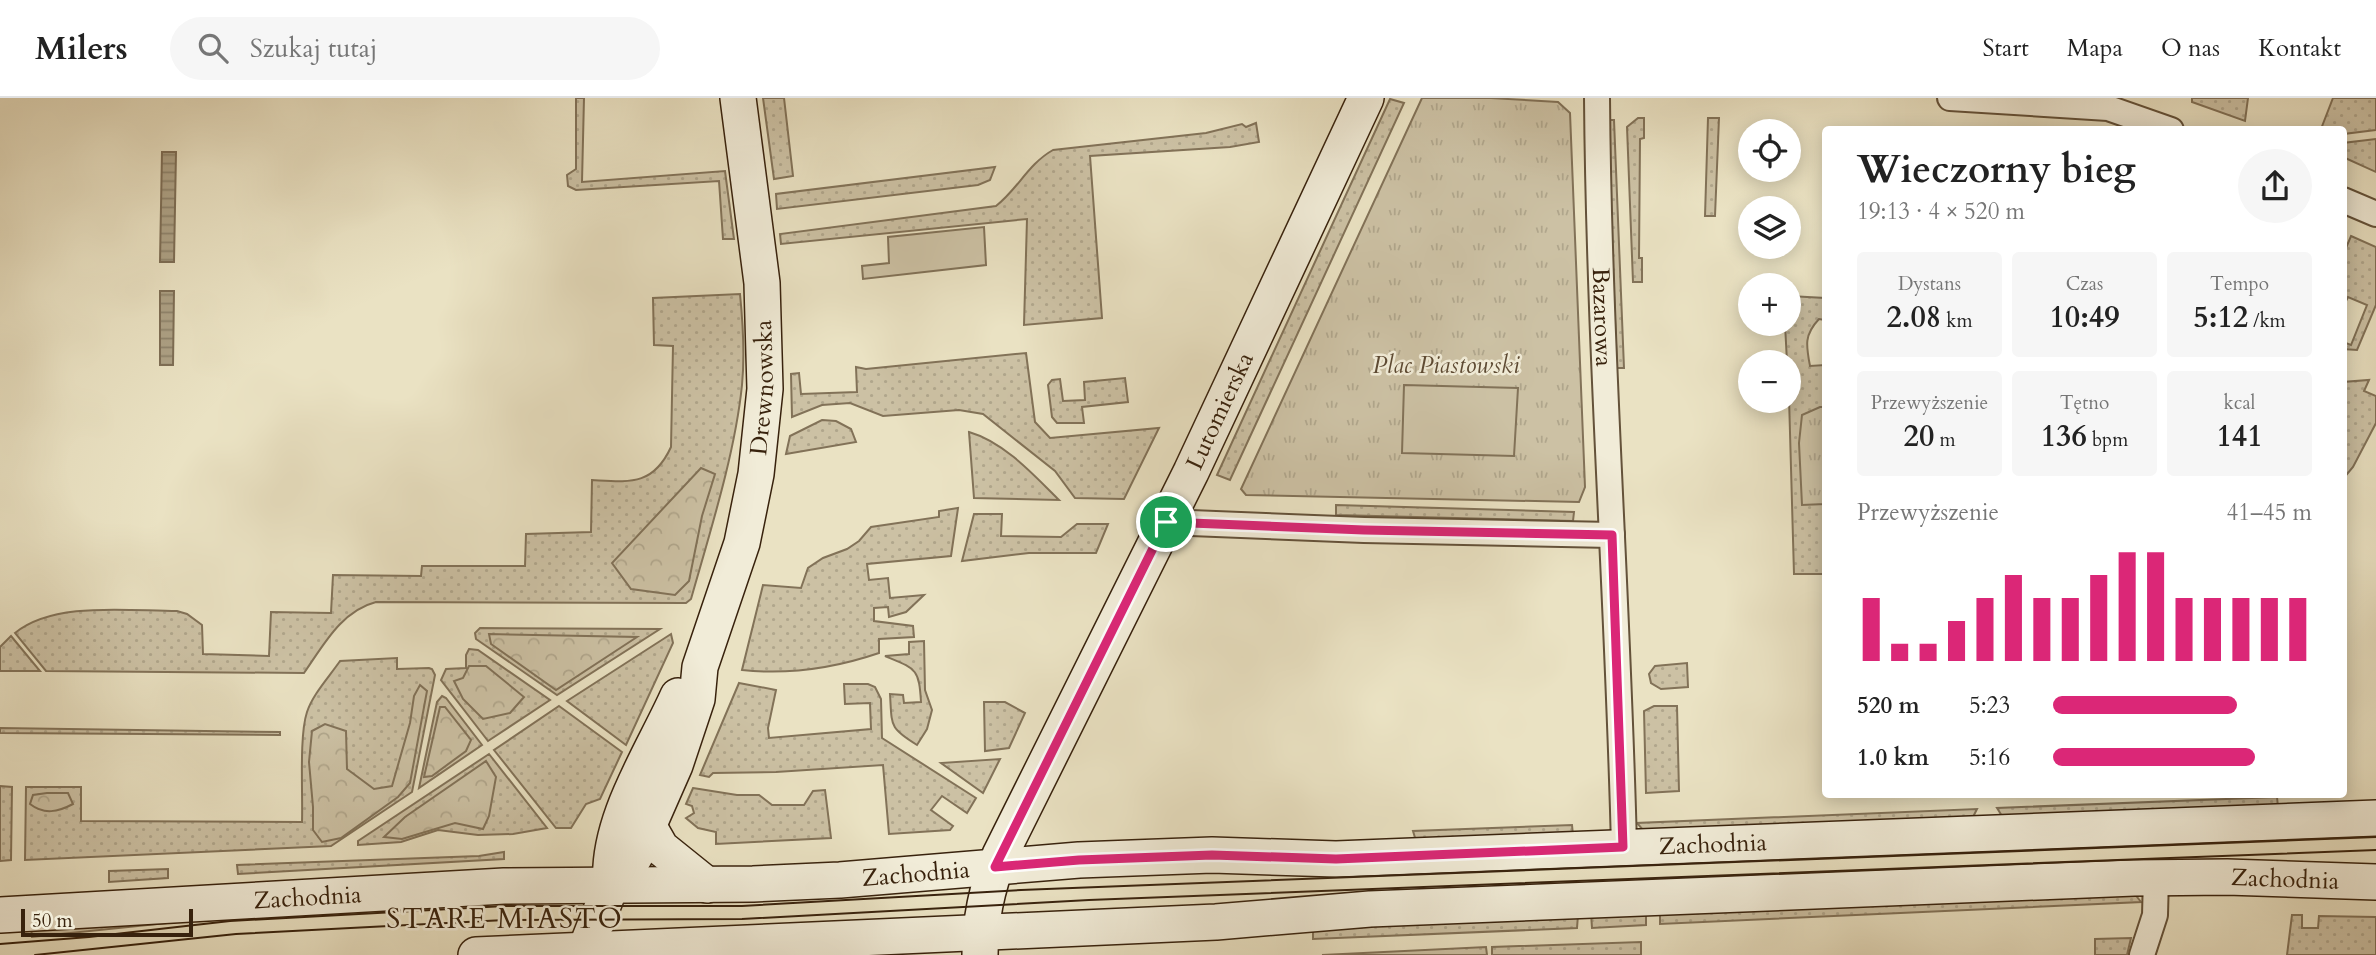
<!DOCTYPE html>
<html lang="pl">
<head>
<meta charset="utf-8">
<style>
  :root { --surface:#fff; --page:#f6f6f6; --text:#222; --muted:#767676; --line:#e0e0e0; --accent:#db2777 }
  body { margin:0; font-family:Cardo,serif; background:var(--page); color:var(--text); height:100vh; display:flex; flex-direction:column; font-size:26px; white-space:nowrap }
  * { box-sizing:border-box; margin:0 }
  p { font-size:23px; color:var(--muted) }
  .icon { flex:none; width:38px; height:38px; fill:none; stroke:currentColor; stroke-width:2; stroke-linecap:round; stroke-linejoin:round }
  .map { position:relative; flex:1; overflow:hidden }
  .side { position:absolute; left:1822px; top:28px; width:525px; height:672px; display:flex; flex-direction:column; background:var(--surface); border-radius:7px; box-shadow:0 4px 18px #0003 }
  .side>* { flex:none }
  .buttons { position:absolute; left:1738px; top:21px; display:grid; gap:14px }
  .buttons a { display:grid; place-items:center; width:63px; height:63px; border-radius:50%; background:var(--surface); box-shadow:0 4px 18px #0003; font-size:35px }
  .scale { position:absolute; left:21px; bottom:18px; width:172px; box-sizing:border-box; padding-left:7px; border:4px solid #38220d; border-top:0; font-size:19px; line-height:24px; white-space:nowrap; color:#38220d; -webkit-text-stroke:5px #f1ecd8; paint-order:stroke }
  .pin { position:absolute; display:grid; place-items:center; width:60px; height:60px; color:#fff; margin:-30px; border:4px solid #fff; border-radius:50%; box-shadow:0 2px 7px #0007 }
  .round { display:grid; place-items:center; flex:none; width:74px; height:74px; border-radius:37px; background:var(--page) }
  .summary { display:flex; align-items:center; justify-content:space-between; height:119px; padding:0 35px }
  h1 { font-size:38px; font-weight:800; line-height:52px }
  .figures { display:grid; grid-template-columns:repeat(3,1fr); gap:10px; height:119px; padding:7px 35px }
  .figures div { display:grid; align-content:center; border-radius:7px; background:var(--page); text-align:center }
  .figures b { font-size:30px; font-weight:800 }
  .figures small { font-size:19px; font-weight:400 }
  .figures p { font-size:19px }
  .chart { height:196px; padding:14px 35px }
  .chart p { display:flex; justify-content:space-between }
  .chart svg { width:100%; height:126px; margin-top:7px; stroke:var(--accent); stroke-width:6 }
  ul { padding:0 35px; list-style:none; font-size:23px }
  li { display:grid; grid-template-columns:112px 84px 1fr; align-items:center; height:52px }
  li i { height:18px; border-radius:9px; background:var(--accent) }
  header { display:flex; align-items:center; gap:42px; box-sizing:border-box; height:98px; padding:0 35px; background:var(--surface); border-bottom:2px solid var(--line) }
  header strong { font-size:33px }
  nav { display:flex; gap:38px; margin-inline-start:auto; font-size:24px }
  .search { width:490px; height:63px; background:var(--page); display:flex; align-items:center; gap:18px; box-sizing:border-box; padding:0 24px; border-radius:38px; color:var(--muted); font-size:26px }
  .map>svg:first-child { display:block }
</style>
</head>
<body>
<header>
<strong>Milers</strong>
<div class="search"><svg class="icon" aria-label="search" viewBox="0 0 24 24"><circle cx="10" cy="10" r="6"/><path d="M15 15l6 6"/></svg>Szukaj tutaj</div>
<nav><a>Start</a><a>Mapa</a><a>O nas</a><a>Kontakt</a></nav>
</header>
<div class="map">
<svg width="2376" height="857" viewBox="0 0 2376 857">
  <defs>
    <pattern id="grass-dots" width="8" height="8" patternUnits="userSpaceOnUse" patternTransform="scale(1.75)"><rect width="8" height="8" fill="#ccc1a4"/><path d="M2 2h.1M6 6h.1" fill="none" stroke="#b0a68c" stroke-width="1.8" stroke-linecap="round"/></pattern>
    <pattern id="forest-crowns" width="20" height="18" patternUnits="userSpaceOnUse" patternTransform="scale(1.75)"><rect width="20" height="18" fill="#ccc1a4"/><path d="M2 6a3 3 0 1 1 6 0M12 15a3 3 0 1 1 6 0" fill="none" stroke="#b0a68c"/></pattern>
    <pattern id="park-tufts" width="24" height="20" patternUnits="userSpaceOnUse" patternTransform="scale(1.75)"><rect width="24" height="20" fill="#ccc1a4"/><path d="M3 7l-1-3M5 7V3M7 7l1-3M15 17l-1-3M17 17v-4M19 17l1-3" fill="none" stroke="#b0a68c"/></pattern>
    <pattern id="water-rules" width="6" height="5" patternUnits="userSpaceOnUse" patternTransform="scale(1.75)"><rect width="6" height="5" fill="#ada185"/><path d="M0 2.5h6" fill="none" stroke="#8e836b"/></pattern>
  </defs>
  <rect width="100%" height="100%" fill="#eae2c3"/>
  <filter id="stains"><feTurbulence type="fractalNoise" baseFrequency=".00286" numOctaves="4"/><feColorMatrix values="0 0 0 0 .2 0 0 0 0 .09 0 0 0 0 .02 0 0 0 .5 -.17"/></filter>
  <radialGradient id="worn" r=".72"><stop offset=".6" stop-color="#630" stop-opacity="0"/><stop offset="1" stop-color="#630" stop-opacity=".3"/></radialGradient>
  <g fill="url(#grass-dots)" stroke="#827258" stroke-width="2">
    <polygon points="576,0 584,0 582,84 725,73 734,141 723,141 719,83 576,92 568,88 567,77 576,71"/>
    <polygon points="763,0 784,0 793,78 774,81"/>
    <polygon points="2192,0 2248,0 2245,23 2192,4"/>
    <polygon points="2333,0 2376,0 2376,32 2343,36 2343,32 2321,31"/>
    <polygon points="1390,1 1404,5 1230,382 1217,377"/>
    <polygon points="1638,20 1644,20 1644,40 1640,41 1639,160 1642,160 1642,184 1633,184 1627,29"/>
    <polygon points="1708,20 1719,20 1715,118 1705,118"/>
    <polygon points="1607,22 1614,22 1624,270 1617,270"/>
    <path d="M 1256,25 L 1259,44 L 1230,49 L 1090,58 L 1102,220 L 1024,227 L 1027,121 L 781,146 L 780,136 L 996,108 C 1018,91 1028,66 1053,52 L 1206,35 L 1242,26 L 1246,29 Z"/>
    <polygon points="2376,41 2376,74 2343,59 2343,45"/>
    <polygon points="995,69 990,82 978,87 777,111 776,96"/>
    <polygon points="2351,138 2376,149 2376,207 2357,252 2343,251 2343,244 2351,247 2367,207 2348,199 2343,209 2343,157"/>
    <path d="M 740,196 C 743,226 745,257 742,287 C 735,356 710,434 691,501 L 686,505 L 376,504 C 341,513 323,548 304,575 L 46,573 L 15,535 C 54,503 128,513 177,513 L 187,516 L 202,527 L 203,556 L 269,558 L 271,514 L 331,515 L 333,477 L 421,478 L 422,468 L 525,468 L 526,436 L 591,434 L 592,382 C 630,384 653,388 671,349 L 673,248 L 654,247 L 653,200 Z"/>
    <path d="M 1789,198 L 1825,200 L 1825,222 L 1819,221 C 1804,237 1806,247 1810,268 L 1825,267 L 1825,476 L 1794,476 L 1788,264 L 1787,264 L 1785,226 L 1788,226 Z"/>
    <polygon points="1026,255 1035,324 1050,340 1159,330 1124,401 1075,400 1055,373 983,316 959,312 883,318 850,305 822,307 792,319 791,276 799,275 801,296 857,294 856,269 866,271"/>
    <polygon points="1125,280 1128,304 1082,309 1084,325 1057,325 1052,319 1048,287 1052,282 1060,281 1063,303 1085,302 1084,284"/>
    <polygon points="2369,282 2364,293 2376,298 2376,325 2353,369 2343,381 2343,284"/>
    <polygon points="822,322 836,323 851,331 856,344 786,356 790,338"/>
    <path d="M 969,334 C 1004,344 1034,377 1059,402 L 974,400 Z"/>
    <polygon points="1336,407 1574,414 1573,423 1336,417"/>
    <path d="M 958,410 L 951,458 L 867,466 L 869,482 L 888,480 L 890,500 L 924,497 L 906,514 L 889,519 L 888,509 L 874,510 L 874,523 L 913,528 L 914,539 L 879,541 L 879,555 C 835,570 789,577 742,572 L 763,487 L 801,490 L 808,470 L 823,460 L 847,451 L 859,443 L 871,429 L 939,419 L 939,413 Z"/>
    <polygon points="974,416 1002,416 1001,438 1061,439 1077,426 1108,426 1096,455 1029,455 962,463"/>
    <polygon points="480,530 660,531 557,597 476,541 475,535"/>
    <polygon points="671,536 673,545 626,647 567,603"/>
    <polygon points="11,538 40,573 0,573 0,549"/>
    <path d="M 924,543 L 925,592 L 932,612 L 927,631 L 917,647 C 889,630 892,628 890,596 L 903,597 L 904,605 L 921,604 C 919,570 916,571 885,558 L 909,556 L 909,544 Z"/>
    <polygon points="469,551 478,552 550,602 488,643 441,582 446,571 466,570 466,557"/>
    <path d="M 397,560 L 397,571 L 429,570 L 432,571 L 435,577 L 412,694 L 331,748 L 25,762 L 26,689 L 81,689 L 81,723 L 302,724 C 303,696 299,638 307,614 C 313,596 329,579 340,563 Z"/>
    <polygon points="1687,565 1688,589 1661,591 1651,585 1649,576 1655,568"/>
    <polygon points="739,585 776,592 768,630 769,640 871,631 870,605 845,606 844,586 868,586 875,589 881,601 882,640 976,700 967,715 942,698 931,712 953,728 950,732 889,736 883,667 776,674 713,675 709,679 700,677"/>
    <polygon points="442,598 446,600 482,647 419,690 437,604"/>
    <polygon points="984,604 1005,604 1025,615 1009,650 985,653"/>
    <polygon points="559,608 622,654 600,701 586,706 571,730 556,730 494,652"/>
    <polygon points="1654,608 1677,608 1679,693 1646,695 1644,613"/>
    <polygon points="0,630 280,634 280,637 0,635"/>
    <polygon points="489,656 547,730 513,736 478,737 438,732 401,744 358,747 358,743"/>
    <polygon points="1000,661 983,695 941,665"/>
    <polygon points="0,688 12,689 11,762 0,763"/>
    <polygon points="693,690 737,697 759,697 772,707 804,707 813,693 825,692 831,740 716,746 716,734 698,730 686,720 694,715 692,708 686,706"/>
    <polygon points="2277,699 2278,709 2002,718 1997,710"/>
    <polygon points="1977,711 1973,719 1643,732 1637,725"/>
    <polygon points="1572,727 1573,737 1416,743 1413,733"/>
    <polygon points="504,754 504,761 238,776 237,767 479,758"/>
    <polygon points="168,771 168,780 109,784 109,773"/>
    <polygon points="2134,795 2141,804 1660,826 1660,814"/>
    <polygon points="1646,814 1646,827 1592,830 1591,815"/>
    <polygon points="1578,817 1577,830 1313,841 1313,830"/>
    <polygon points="2292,817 2302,817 2302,830 2318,830 2319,818 2376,819 2376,857 2287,857"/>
    <polygon points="206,821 32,839 31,829"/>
    <polygon points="2131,840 2127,857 2095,857 2095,841"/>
    <polygon points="1641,844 1641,857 1492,857 1492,849"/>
    <polygon points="1486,849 1487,857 1322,857"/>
  </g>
  <g fill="url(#forest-crowns)" stroke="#827258" stroke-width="2">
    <polygon points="701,370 715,376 702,418 689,483 675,497 631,491 612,465"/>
    <polygon points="489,536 637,539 556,592 491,546"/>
    <polygon points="469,568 486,568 524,599 510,615 483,621 463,601 454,583 463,580"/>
    <polygon points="420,587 427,593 410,685 398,699 341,740 322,744 313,732 313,709 309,664 312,633 325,626 346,633 347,671 374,691 392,688 410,625 414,598"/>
    <polygon points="440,609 445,609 471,642 466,653 432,678 424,679"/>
    <polygon points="486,663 496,679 489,718 483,731 455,725 402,741 384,739 405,719"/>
    <path d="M 47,695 L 68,695 L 73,706 C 58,714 44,717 30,706 L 33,697 Z"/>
  </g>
  <g fill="url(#park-tufts)" stroke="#827258" stroke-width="2">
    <polygon points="1422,0 1491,0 1558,4 1570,15 1585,389 1579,404 1246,397 1241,391"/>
    <polygon points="1820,309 1825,309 1825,406 1802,407 1799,345 1802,317"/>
  </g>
  <g fill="#ccc1a4" stroke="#827258" stroke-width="2">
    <polygon points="984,129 986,167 863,181 862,168 889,165 888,139"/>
    <polygon points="1404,287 1518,290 1514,358 1402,355"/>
  </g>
  <g fill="url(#water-rules)" stroke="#7e6e55" stroke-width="2">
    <polygon points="162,54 176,54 174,164 160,164"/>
    <polygon points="160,193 174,193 173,267 160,267"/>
  </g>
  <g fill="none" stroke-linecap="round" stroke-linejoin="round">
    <defs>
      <g id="street">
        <path id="s1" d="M 1597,0 C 1599,250 1618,499 1624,749"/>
        <polyline points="1950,0 2108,10 2171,32"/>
        <polyline points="2343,102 2376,116"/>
        <polyline points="1166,424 1364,432 1612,437"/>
        <polyline points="2142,857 2155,817 2156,779"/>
      </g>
      <g id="secondary">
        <polyline points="649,729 661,750 707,787"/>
        <path d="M 611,787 C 606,723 652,656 678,598"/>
        <path id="s2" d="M 0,817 L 504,788 L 753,786 L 840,782 L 1079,762 L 1212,757 L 1336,761 L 2376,720"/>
        <path id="s3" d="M 585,853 L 611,787 L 625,773 L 635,758 L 675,667 L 697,601 L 700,569 L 742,445 L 756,376 L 765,291 L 762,185 L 738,0"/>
        <path id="s4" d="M 476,857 L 1216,824 L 1370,811 L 2134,780 L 2227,779 L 2376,784"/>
        <path id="s5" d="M 980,857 C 980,822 987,789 1000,757 L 1191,374 L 1366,0"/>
      </g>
    </defs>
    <use href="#street" stroke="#64523a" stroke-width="28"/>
    <use href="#secondary" stroke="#38220d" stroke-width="38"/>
    <use href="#street" stroke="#f1ecd8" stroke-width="24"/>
    <use href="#secondary" stroke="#f1ecd8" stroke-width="35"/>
    <g stroke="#38220d" stroke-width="2">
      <polyline points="0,846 89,839 230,823 505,808 742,808 1021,792 2376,739"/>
      <polyline points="35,857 236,836 505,822 742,821 1089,802 2376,752"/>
    </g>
  </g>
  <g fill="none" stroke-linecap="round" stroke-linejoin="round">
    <defs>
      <polygon id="route" points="1166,424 1364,432 1612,437 1623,749 1336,761 1212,757 1079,762 995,769"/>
    </defs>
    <use href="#route" stroke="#fff" stroke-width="14"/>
    <use href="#route" stroke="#db2777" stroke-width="9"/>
  </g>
  <g text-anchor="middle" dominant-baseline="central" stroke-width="5" stroke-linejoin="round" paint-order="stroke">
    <g font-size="24" fill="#38220d" stroke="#f1ecd8">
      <text stroke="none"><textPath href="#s1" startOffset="219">Bazarowa</textPath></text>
      <text stroke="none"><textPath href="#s3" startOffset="598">Drewnowska</textPath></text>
      <text stroke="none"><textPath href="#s5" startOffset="598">Lutomierska</textPath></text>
      <text stroke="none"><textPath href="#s2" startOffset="1715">Zachodnia</textPath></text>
      <text stroke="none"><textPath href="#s2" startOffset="917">Zachodnia</textPath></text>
      <text stroke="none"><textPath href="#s4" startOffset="1811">Zachodnia</textPath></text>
      <text stroke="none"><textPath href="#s2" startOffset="308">Zachodnia</textPath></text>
    </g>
    <g font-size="24" font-style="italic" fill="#5d4a33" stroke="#f1ecd8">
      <text x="1446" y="267">Plac Piastowski</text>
    </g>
    <g font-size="28" letter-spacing="2" fill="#38220d" stroke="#f1ecd8">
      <text x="505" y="821">STARE MIASTO</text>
    </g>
  </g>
  <rect width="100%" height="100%" filter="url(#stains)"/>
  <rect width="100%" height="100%" fill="url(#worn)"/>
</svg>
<div class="buttons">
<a><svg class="icon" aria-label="locate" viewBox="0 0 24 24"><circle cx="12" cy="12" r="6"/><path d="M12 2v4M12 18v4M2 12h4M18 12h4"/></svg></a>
<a><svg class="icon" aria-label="layers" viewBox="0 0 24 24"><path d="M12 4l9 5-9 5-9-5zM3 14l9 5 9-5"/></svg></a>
<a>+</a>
<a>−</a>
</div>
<div class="scale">50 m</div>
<div class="pin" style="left:1166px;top:424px;background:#1e9e55"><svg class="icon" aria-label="arrive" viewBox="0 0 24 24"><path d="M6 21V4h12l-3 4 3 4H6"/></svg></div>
<section class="side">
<div class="summary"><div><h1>Wieczorny bieg</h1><p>19:13 · 4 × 520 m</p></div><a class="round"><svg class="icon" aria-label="share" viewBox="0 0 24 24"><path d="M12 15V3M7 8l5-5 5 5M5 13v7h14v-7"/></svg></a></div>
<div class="figures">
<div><p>Dystans</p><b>2.08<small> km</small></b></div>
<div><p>Czas</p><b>10:49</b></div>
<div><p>Tempo</p><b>5:12<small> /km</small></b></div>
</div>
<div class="figures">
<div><p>Przewyższenie</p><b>20<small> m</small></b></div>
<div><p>Tętno</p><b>136<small> bpm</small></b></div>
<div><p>kcal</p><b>141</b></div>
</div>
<div class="chart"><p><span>Przewyższenie</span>41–45 m</p>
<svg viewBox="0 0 160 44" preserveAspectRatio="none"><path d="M5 44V22M15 44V38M25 44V38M35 44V30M45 44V22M55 44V14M65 44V22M75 44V22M85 44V14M95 44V6M105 44V6M115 44V22M125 44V22M135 44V22M145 44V22M155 44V22"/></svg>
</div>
<ul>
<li><b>520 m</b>5:23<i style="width:71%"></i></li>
<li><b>1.0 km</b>5:16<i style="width:78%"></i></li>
</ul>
</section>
</div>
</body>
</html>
